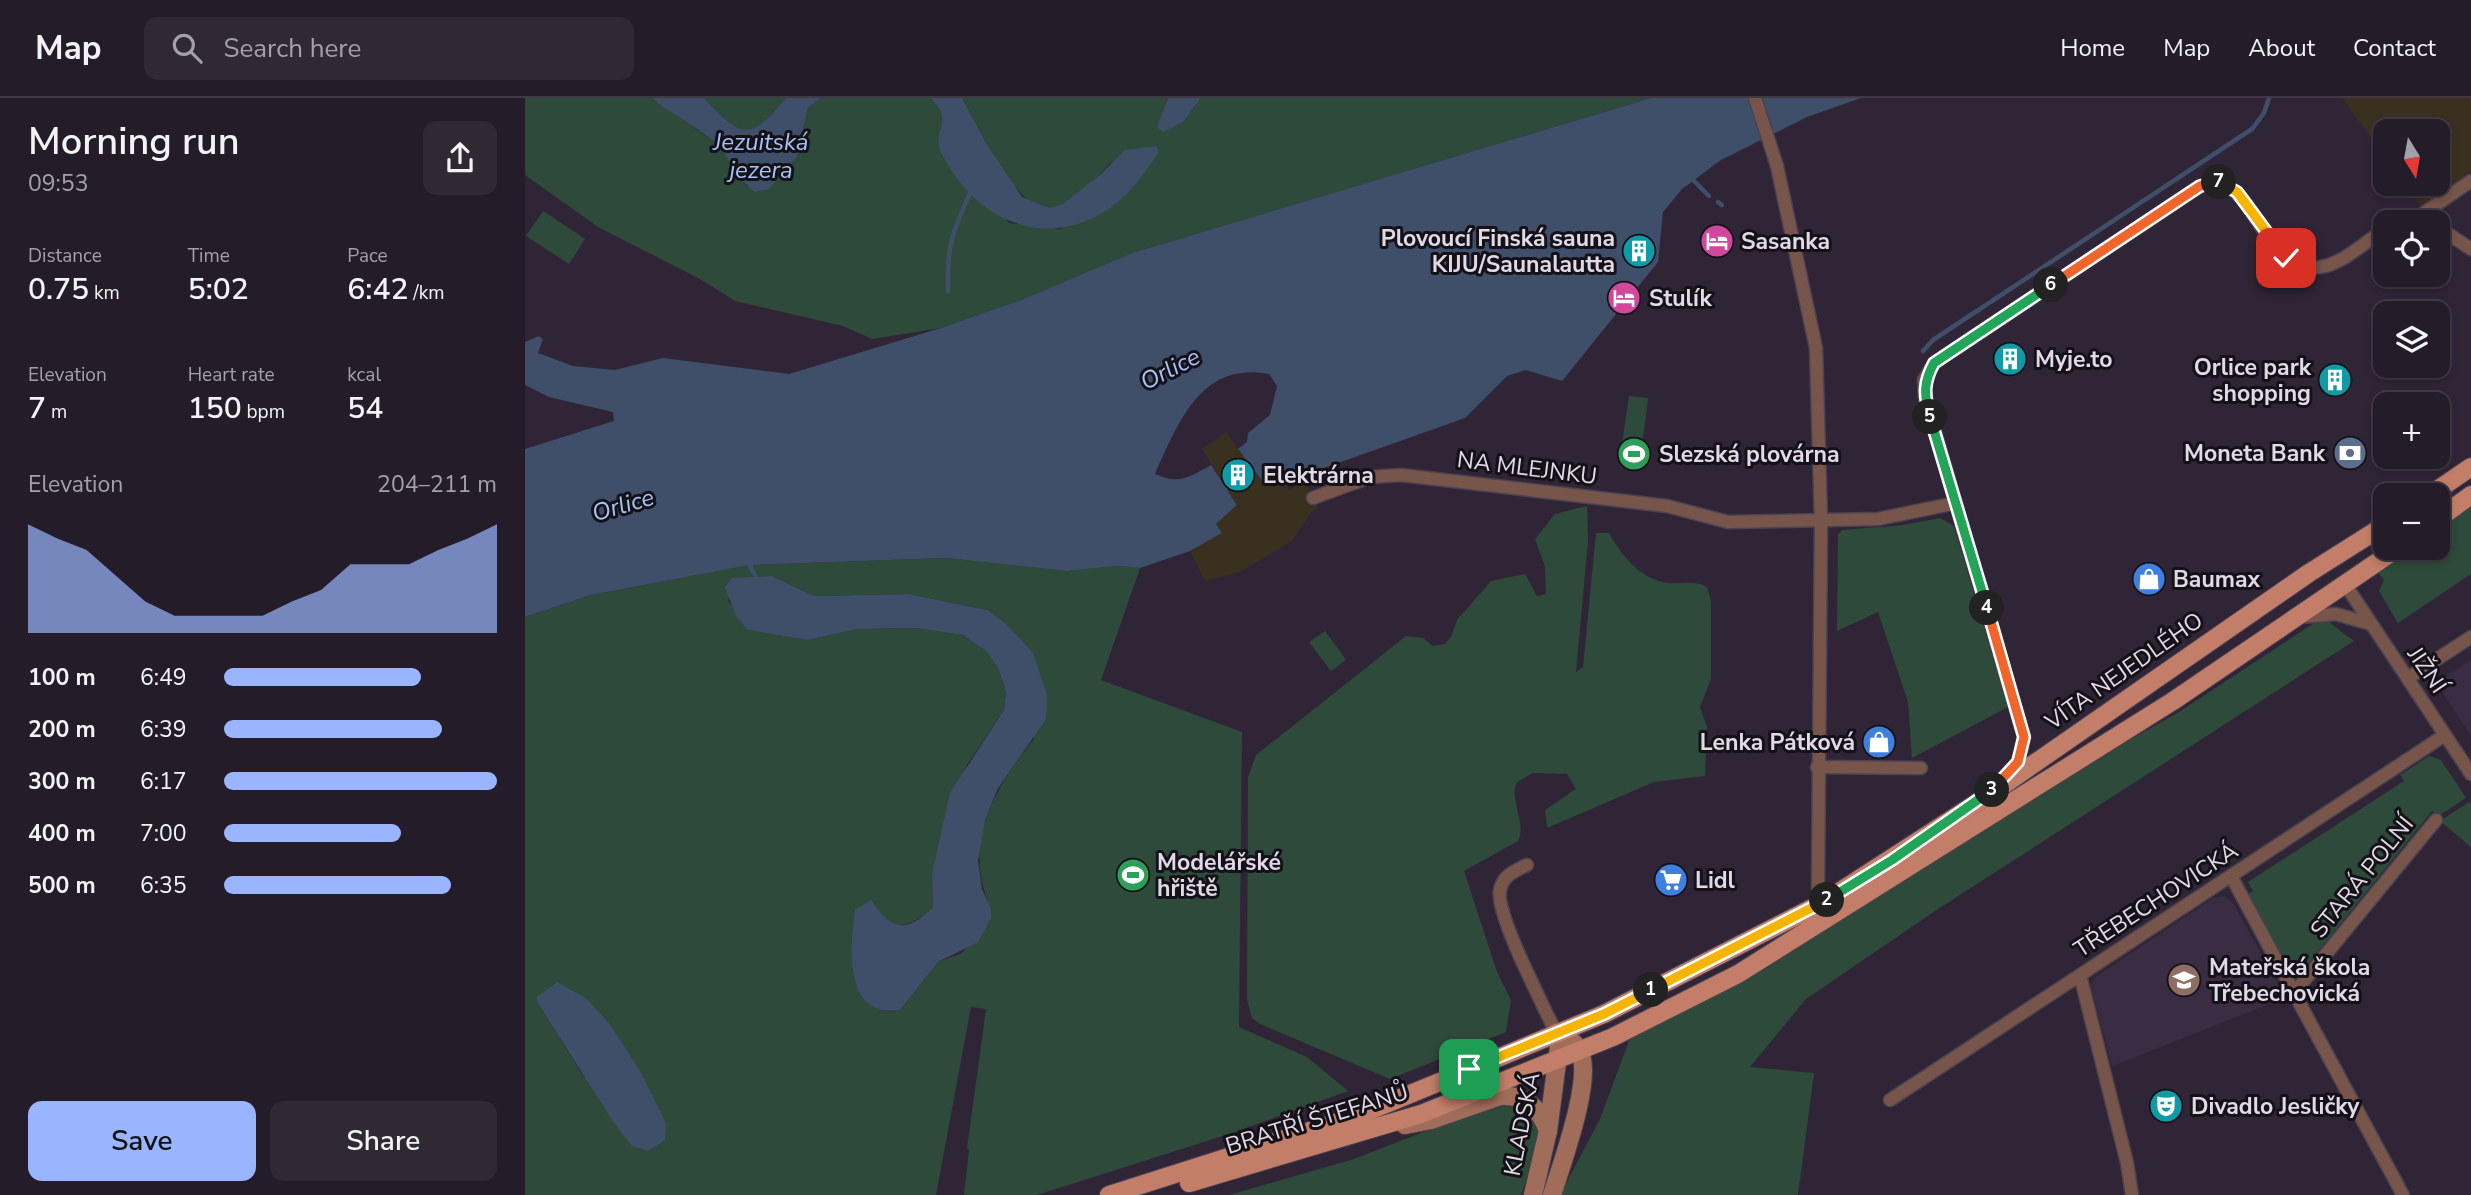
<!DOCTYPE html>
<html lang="en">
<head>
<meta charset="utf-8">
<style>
  :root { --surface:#241c28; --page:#302934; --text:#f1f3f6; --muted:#a3a1a8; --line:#413a45; --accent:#9ab5fd }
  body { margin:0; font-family:"Nunito Sans",sans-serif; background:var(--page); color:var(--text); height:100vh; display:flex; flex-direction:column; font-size:26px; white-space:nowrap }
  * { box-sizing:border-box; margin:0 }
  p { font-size:23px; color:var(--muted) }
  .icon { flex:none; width:38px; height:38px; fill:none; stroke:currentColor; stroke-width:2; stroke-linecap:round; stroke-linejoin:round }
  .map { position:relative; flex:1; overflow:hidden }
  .details { display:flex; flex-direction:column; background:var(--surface); width:525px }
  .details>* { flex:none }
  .needle { width:46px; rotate:169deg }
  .buttons { position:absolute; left:1848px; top:21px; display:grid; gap:14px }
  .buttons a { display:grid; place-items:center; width:77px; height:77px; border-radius:14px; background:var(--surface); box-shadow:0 4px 10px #0003,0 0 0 2px var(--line); font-size:35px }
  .pin { position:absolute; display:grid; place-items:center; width:60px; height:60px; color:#fff; margin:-30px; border-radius:14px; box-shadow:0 4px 10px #0006 }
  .km { position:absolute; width:35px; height:35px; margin:-18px; border-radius:50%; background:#222; color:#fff; font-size:19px; line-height:35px; text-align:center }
  .round { display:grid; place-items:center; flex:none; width:74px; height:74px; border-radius:14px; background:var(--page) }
  .overview { display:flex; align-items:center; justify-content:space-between; height:119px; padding:0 28px }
  h1 { font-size:38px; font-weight:600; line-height:52px }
  .metrics { display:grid; grid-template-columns:repeat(3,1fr); gap:10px; height:119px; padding:7px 28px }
  .metrics div { display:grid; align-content:center }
  .metrics b { font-size:30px; font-weight:600 }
  .metrics small { font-size:19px; font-weight:400 }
  .metrics p { font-size:19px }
  .chart { height:196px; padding:14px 28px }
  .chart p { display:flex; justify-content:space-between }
  .chart svg { width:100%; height:126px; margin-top:7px; fill:var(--accent); opacity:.7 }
  .button { display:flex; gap:14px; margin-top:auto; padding:14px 28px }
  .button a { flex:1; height:80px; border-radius:14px; background:var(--accent); color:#111; font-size:28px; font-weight:600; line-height:80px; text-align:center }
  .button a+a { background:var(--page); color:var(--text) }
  ul { padding:0 28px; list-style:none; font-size:23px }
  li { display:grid; grid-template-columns:112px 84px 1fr; align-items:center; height:52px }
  li i { height:18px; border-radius:9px; background:var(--accent) }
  header { display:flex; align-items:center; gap:42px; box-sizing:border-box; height:98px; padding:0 35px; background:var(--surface); border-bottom:2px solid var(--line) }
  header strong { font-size:33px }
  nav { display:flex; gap:38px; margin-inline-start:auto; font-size:24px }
  .search { width:490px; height:63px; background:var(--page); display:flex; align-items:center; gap:18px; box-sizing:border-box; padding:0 24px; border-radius:14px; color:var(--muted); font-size:26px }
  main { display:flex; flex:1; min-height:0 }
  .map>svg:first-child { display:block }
</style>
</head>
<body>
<header>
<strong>Map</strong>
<div class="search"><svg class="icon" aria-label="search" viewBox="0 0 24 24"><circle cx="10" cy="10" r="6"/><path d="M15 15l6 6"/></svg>Search here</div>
<nav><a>Home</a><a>Map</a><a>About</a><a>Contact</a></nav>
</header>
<main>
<section class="details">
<div class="overview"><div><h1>Morning run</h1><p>09:53</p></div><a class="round"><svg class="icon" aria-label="share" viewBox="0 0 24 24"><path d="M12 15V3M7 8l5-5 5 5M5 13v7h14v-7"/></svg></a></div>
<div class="metrics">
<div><p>Distance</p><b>0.75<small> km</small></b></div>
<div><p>Time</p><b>5:02</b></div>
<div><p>Pace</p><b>6:42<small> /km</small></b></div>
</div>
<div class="metrics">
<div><p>Elevation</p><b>7<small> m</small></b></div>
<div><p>Heart rate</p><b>150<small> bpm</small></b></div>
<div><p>kcal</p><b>54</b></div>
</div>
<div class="chart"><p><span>Elevation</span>204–211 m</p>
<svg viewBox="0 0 160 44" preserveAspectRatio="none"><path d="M0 44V6L10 11L20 15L30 24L40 33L50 38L60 38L70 38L80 38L90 33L100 29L110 20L120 20L130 20L140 15L150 11L160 6V44z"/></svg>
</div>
<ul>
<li><b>100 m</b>6:49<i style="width:72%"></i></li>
<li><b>200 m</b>6:39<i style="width:80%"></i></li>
<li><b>300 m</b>6:17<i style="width:100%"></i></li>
<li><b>400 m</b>7:00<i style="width:65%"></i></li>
<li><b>500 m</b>6:35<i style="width:83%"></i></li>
</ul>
<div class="button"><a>Save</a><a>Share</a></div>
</section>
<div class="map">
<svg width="1946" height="1097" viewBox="0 0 1946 1097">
  <rect width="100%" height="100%" fill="#302536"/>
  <g fill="#3a2c42">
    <polygon points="1946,562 1946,638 1911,585"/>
    <polygon points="1699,798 1709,806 1760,900 1587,968 1566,888 1569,880 1688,800"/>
  </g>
  <g fill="#3a3020">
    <polygon points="1817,0 1946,0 1946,73 1897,110 1880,86 1913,86 1913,33 1860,33 1860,59"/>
    <polygon points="701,334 740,388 750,381 756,382 764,392 780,383 793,410 787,413 767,443 715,474 680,483 665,453 697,435 691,426 712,407 677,351"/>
  </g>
  <g fill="#2e4a3a" fill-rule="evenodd">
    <path d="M 0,0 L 127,0 L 187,42 L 205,62 L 222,89 L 272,58 L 283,10 L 296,0 L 406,0 C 417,11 422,17 415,32 L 484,125 L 536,131 L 590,60 C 577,75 547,107 526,110 C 490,115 453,26 437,0 L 643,0 L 641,2 L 665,15 L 676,0 L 1126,0 L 607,155 L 496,202 L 416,230 L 347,241 L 318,228 L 210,203 L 175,181 L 73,129 L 0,77 Z"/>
    <path d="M 179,0 L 261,0 C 223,45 219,41 179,0 Z"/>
    <polygon points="18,113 60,141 44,166 1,138"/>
    <polygon points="1104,298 1123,300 1117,349 1097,346"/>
    <path d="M 1062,408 L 1063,443 L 1051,574 L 1058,569 L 1071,435 L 1084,435 C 1097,458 1115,481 1143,485 C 1157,486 1169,482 1182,489 L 1186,503 L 1186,581 L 1175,609 L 1182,629 L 1180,678 L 1129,684 L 1022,730 L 1020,712 L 1051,691 L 1042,676 L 1008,675 L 992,684 C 984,703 1002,725 993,743 L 939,773 L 972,874 L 986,902 L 981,934 L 865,981 L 735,926 L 727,920 L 722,901 L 723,679 L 731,657 L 881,538 L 898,540 L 908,548 L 920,546 L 926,539 L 932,522 L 966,483 L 1000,476 L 1012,498 L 1021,496 L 1020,468 L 1010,441 L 1030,416 Z"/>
    <polygon points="1946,408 1946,476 1873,525 1854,493 1859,482 1853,474 1888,450 1913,450 1913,433"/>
    <polygon points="1415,420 1429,428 1483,609 1387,660 1383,604 1353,514 1312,533 1313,436 1317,432 1378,427"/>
    <path d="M 421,460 L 542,473 L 592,468 L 615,470 L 576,582 L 717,634 L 714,929 L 782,959 L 823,993 L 707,1035 L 512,1097 L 439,1097 L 444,1052 L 442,1050 L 461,911 L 446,909 L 411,1097 L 0,1097 L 0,519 L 66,497 L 225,467 ZM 247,478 L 289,498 L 384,496 L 462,512 L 509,641 C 469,691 436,746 466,810 L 437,855 L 413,864 L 375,912 C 341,917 338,898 327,871 L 355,815 C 372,837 392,824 408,809 L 407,776 L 442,667 L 479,612 L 481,593 L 473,570 L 462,554 L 438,537 L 390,530 L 333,531 L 282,542 L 223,532 L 203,502 ZM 62,901 L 85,926 L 114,971 L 59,979 L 12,904 Z"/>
    <polygon points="1806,521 1805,525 1829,543 1410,813 1281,901 1225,969 1289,975 1273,1097 1035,1097 1075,1021 1105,940 1240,871 1516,692 1654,614 1789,525"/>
    <polygon points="800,533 821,562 806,573 784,544"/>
    <polygon points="1904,658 1916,662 1941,700 1915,717 1907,713 1778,872 1761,872 1721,798 1728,793 1723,784 1879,683 1875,677"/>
    <polygon points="1944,704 1946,707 1946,749 1915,723"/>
    <path d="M 983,1006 C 1034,1016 1007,1064 996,1097 L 704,1097 L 829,1061 L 955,1012 Z"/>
  </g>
  <g fill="#404f69">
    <path d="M 127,0 L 179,0 C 218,40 223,45 261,0 L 296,0 L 283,10 L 272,58 L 244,91 L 230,94 C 212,82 204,56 187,42 C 168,26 145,16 127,0 Z"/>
    <path d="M 406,0 L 437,0 L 464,50 L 497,99 L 524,110 L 538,106 L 576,76 L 600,52 L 632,48 L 633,55 C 618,78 602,100 579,114 C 515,152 450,120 418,58 C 403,30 432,28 406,0 Z"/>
    <polygon points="643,0 676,0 658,24 638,34 632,29"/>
    <path d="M 1126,0 L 1336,0 L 1282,19 L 1196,62 L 1157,91 L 1138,114 L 1133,164 L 1037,283 L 1001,272 L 982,278 L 940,320 L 799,370 L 761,388 L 750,381 L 741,388 L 713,351 L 722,344 L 723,335 L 745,317 L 752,288 L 744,276 C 675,263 653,326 630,376 C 654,387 665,379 686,367 L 712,407 L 691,426 L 697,435 L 665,453 L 615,470 L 592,468 L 542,473 L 421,460 L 225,467 L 66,497 L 0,519 L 0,351 L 89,323 L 88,314 L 24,299 L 0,287 L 0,244 L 14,238 L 18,241 L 13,255 L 48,268 L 90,272 L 138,260 L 264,276 L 416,230 L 496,202 L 607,155 Z"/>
    <path d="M 247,478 L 289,498 L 384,496 L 462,512 L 481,526 L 508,555 L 522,597 L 521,621 L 472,692 L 460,723 L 453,763 L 457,791 L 466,810 L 466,820 L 453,844 L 413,864 L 375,912 C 318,921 325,849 330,812 L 346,802 C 366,833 382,835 408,809 L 407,776 L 425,695 L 479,612 L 481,593 L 473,570 L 462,554 L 438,537 L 390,530 L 333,531 L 282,542 L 223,532 L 211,518 L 200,489 L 207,480 Z"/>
    <polygon points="32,884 62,901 85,926 114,971 141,1025 140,1042 123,1053 107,1048 87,1022 12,904 12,899"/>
  </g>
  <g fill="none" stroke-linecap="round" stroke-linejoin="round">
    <g stroke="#404f69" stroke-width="4.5">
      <polyline points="1168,82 1184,98"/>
      <polyline points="1193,104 1197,107"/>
      <path d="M 423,193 C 422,145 427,135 446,93"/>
      <polyline points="1398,253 1408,242 1727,31 1739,15 1744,0"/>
      <polyline points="697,392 733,368"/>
      <polyline points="223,464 232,481"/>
    </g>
    <defs>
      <g id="street">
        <polyline points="1230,0 1252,68 1291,250 1296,423 1293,790"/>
        <polyline points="1875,124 1896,117 1946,83"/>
        <polyline points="1913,129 1946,151"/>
        <polyline points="788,400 845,379 876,377 1142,408 1203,424 1353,421 1431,405"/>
        <polyline points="1820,486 1946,676"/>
        <polyline points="1775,519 1811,516 1846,526"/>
        <polyline points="1883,580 1946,539"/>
        <polyline points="1292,669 1396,670"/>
        <path d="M 1481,679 L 1493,664 L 1499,639 L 1400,300 L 1399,282 L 1409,265 L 1675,88 C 1731,67 1733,176 1795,169 C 1818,166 1841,143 1860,131"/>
        <path d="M 1002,767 C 990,773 978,777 975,792 C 970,816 1019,908 1031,935"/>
        <polyline points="1706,778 1878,1097"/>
        <polyline points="1555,877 1602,1065 1607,1097"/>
        <polyline points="1769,895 1911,722"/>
        <polyline points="1365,1002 1920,637"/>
      </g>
      <g id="secondary">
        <path d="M 880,1027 L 906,1022 L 975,998 C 999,996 1016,1011 1023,1033"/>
        <polyline points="1008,1097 1023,1033 1034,949"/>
        <path d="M 1027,1097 C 1036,1068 1068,981 1055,955 C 1051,944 1041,939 1031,935"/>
      </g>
      <g id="primary">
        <polyline points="1905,397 1946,369"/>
        <polyline points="1913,421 1946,397"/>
        <polyline points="664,1085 896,1016 1088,939 1213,876 1648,603 1873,450"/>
        <polyline points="584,1097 832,1018 1079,916 1297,805 1461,699 1784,475 1860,427"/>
      </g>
    </defs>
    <use href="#street" stroke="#4c4252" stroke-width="15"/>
    <use href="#secondary" stroke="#4c4252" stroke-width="20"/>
    <use href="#primary" stroke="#4c4252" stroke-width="20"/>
    <use href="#street" stroke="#77554a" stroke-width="12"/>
    <use href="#secondary" stroke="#a16d5b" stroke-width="18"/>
    <use href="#primary" stroke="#c27e68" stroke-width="18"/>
  </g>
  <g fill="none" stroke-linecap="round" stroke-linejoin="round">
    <defs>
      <polyline id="split-1" points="944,971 1079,916 1126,892"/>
      <polyline id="split-2" points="1126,892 1302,802"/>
      <polyline id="split-3" points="1302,802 1367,762 1467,692"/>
      <polyline id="split-4" points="1462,510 1499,639 1493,664 1467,692"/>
      <polyline id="split-5" points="1405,319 1462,510"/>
      <path id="split-6" d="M 1405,319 C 1399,297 1398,285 1409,265 L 1526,187"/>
      <polyline id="split-7" points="1526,187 1675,88 1694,84"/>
      <polyline id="split-8" points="1694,84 1712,94 1761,160"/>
    </defs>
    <use href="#split-1" stroke="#fff" stroke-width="14"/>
    <use href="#split-2" stroke="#fff" stroke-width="14"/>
    <use href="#split-3" stroke="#fff" stroke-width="14"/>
    <use href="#split-4" stroke="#fff" stroke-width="14"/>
    <use href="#split-5" stroke="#fff" stroke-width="14"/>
    <use href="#split-6" stroke="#fff" stroke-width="14"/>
    <use href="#split-7" stroke="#fff" stroke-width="14"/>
    <use href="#split-8" stroke="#fff" stroke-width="14"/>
    <use href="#split-1" stroke="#f5b400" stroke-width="9"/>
    <use href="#split-2" stroke="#f5b400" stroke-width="9"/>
    <use href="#split-3" stroke="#22a559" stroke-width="9"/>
    <use href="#split-4" stroke="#f0652b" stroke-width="9"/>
    <use href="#split-5" stroke="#22a559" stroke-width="9"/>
    <use href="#split-6" stroke="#22a559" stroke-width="9"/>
    <use href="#split-7" stroke="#f0652b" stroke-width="9"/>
    <use href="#split-8" stroke="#f5b400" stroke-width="9"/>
  </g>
  <defs>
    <symbol id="hotel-disc" viewBox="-11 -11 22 22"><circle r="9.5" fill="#d1479c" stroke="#151118"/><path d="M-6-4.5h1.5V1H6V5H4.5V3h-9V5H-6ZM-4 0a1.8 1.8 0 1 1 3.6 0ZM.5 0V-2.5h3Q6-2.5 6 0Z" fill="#fff"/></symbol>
    <symbol id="building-disc" viewBox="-11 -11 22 22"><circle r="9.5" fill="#0f9aa8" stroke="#151118"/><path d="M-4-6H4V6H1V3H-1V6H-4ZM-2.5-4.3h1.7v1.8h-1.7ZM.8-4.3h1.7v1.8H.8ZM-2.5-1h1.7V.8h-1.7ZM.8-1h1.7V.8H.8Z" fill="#fff"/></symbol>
    <symbol id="bank-disc" viewBox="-11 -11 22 22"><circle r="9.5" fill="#5c6f8a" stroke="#151118"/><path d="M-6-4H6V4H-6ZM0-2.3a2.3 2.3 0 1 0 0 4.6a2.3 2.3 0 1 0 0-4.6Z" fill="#fff"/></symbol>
    <symbol id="stadium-disc" viewBox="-11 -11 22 22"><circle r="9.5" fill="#2e9e5b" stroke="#151118"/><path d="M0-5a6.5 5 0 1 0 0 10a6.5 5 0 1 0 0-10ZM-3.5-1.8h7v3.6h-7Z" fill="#fff"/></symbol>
    <symbol id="shop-disc" viewBox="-11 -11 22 22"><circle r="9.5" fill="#3f7fe0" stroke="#151118"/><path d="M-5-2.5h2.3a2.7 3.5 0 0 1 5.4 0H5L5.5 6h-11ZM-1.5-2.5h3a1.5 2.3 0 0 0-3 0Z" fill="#fff"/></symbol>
    <symbol id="supermarket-disc" viewBox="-11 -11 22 22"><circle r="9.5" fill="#3f7fe0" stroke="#151118"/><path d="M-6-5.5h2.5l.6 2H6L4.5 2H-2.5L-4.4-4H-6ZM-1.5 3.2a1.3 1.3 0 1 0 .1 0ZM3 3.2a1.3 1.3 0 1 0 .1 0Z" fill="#fff"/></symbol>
    <symbol id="school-disc" viewBox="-11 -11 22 22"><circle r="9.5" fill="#8d6e63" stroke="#151118"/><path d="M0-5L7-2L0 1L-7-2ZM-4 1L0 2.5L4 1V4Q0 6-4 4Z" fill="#fff"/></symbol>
    <symbol id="theatre-disc" viewBox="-11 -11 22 22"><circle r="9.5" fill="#0f9aa8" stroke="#151118"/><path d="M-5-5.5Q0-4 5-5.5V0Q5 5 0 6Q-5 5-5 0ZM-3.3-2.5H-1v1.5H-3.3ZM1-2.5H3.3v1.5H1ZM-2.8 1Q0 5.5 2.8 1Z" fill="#fff"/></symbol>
  </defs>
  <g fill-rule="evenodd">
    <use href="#hotel-disc" x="1173" y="124" width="38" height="38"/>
    <use href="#building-disc" x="1095" y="134" width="38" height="38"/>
    <use href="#hotel-disc" x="1080" y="181" width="38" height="38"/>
    <use href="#building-disc" x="1466" y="242" width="38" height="38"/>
    <use href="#building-disc" x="1791" y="263" width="38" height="38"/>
    <use href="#bank-disc" x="1806" y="336" width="38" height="38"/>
    <use href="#stadium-disc" x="1090" y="337" width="38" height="38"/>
    <use href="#building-disc" x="694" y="358" width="38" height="38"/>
    <use href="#shop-disc" x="1605" y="462" width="38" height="38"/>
    <use href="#shop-disc" x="1335" y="625" width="38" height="38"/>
    <use href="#stadium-disc" x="589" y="758" width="38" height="38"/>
    <use href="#supermarket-disc" x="1127" y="763" width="38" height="38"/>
    <use href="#school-disc" x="1640" y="863" width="38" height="38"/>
    <use href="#theatre-disc" x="1622" y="989" width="38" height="38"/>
  </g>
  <g text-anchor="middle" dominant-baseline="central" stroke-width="6" stroke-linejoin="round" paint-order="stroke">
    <g font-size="23" font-weight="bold" fill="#e1dae5" stroke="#151118" text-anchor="start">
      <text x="1090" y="140" text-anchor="end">Plovoucí Finská sauna<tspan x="1090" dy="26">KIJU/Saunalautta</tspan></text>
      <text x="1216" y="143">Sasanka</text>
      <text x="1124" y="200">Stulík</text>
      <text x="1510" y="261">Myje.to</text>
      <text x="1786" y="269" text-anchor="end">Orlice park<tspan x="1786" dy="26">shopping</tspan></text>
      <text x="1800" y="355" text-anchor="end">Moneta Bank</text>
      <text x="1134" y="356">Slezská plovárna</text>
      <text x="738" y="377">Elektrárna</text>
      <text x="1648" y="481">Baumax</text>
      <text x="1330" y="644" text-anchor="end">Lenka Pátková</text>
      <text x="632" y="764">Modelářské<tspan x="632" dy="26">hřiště</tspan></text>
      <text x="1170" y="782">Lidl</text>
      <text x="1684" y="869">Mateřská škola<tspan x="1684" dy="26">Třebechovická</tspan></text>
      <text x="1666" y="1008">Divadlo Jesličky</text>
    </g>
    <g font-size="23" fill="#e1dae5" stroke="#151118">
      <text transform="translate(1002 370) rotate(7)">NA MLEJNKU</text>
      <text transform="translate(1902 572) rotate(56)">JIŽNÍ</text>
      <text transform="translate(1599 573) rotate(-35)">VÍTA NEJEDLÉHO</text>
      <text transform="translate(1837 779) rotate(-51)">STARÁ POLNÍ</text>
      <text transform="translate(1631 802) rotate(-33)">TŘEBECHOVICKÁ</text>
      <text transform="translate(792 1021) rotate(-17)">BRATŘÍ ŠTEFANŮ</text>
      <text transform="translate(997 1026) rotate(-79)">KLADSKÁ</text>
    </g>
    <g font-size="24" font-style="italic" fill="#a7c2f4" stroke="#151118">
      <text x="236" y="44">Jezuitská<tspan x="236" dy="28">jezera</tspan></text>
      <text transform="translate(645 271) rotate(-27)">Orlice</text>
      <text transform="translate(98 407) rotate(-16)">Orlice</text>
    </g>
  </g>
</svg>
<div class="buttons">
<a><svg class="needle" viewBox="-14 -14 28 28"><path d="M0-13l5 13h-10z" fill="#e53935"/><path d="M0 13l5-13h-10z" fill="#a3a1a8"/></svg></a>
<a><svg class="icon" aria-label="locate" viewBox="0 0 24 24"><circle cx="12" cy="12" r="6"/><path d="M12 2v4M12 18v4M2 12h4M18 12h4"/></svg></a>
<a><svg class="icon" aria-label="layers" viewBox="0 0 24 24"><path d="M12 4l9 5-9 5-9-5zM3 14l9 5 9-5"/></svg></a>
<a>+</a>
<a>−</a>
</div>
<div class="pin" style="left:944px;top:971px;background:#1e9e55"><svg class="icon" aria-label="arrive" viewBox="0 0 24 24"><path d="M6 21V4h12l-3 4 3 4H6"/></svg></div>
<div class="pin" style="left:1761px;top:160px;background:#d93025"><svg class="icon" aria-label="check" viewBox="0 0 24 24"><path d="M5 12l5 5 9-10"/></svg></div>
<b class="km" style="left:1126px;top:892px">1</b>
<b class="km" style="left:1302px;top:802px">2</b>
<b class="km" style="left:1467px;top:692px">3</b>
<b class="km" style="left:1462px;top:510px">4</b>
<b class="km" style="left:1405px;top:319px">5</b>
<b class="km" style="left:1526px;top:187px">6</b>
<b class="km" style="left:1694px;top:84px">7</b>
</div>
</main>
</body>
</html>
